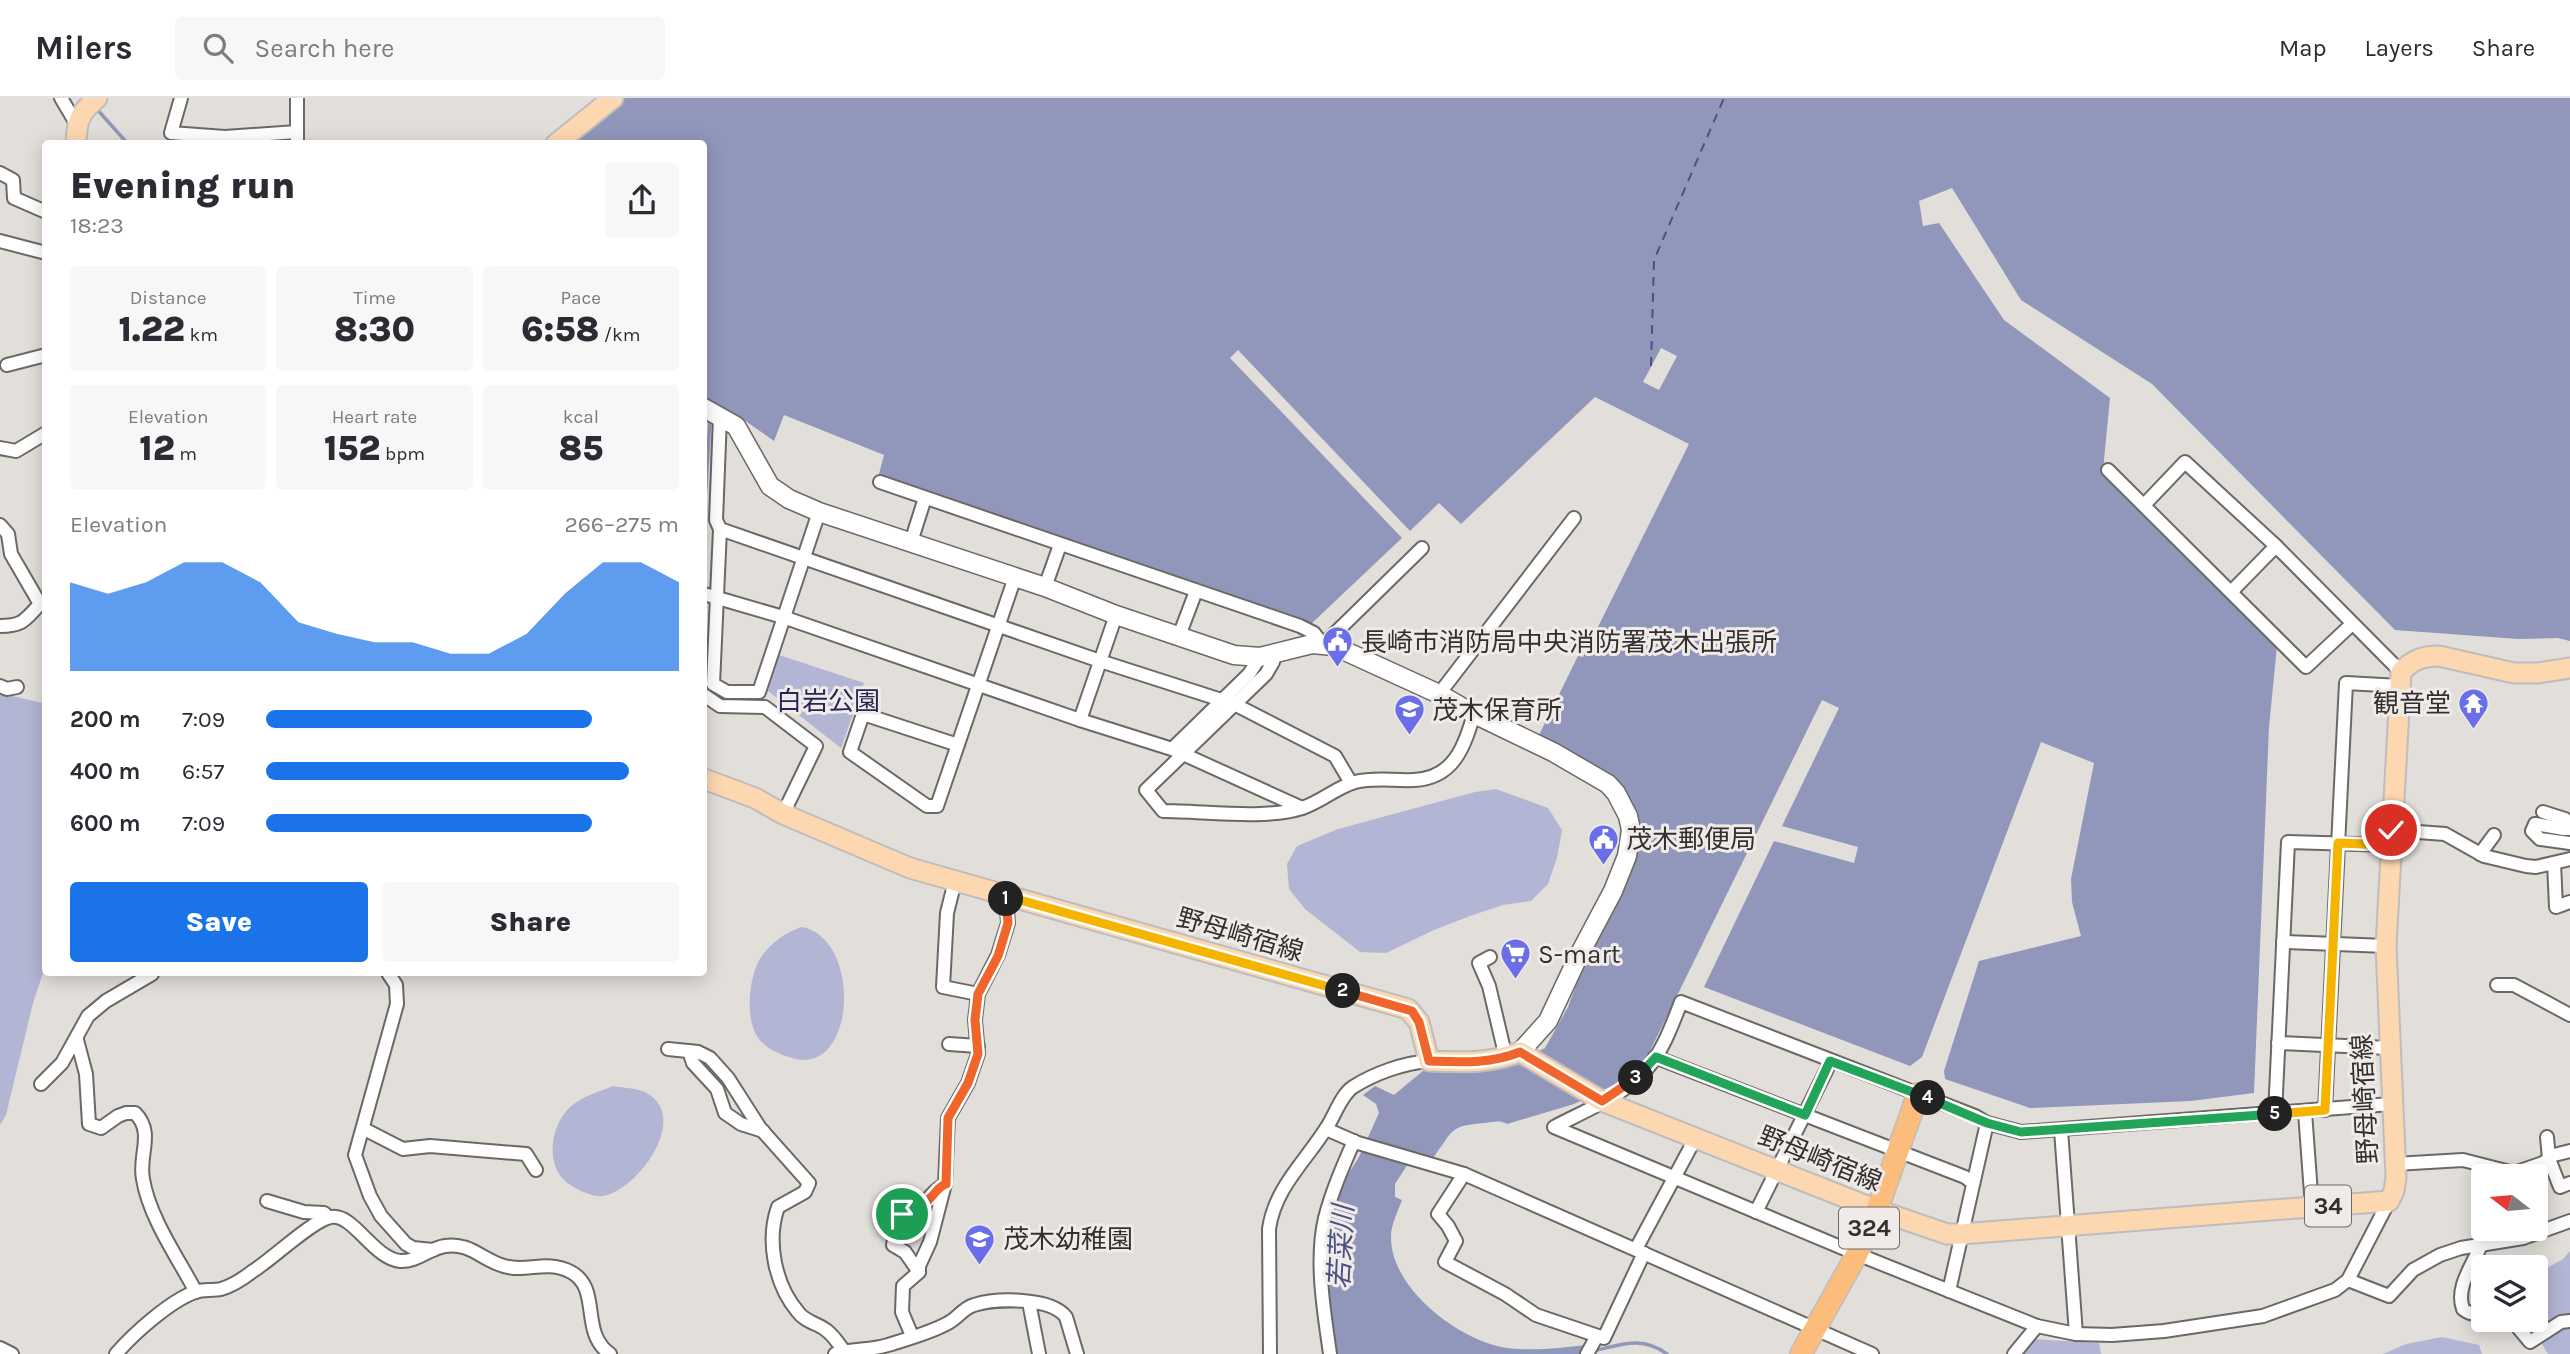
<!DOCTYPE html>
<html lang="en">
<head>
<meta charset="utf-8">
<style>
  :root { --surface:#fff; --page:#f7f7f7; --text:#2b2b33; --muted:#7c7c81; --line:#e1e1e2; --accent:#1a73e8 }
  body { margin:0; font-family:Karla,"Noto Sans JP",sans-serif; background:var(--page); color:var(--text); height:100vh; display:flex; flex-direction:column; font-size:26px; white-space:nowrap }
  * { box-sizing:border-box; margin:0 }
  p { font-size:23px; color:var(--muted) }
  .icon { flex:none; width:38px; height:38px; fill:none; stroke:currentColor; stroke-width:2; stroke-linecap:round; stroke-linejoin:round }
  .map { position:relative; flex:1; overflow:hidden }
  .sheet { position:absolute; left:42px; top:42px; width:665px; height:836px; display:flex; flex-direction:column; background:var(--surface); border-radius:7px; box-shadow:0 4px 18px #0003 }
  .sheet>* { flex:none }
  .needle { width:46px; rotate:286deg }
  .buttons { position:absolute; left:2471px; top:1066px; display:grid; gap:14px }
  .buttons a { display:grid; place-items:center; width:77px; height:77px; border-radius:7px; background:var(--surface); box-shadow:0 4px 18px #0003; font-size:35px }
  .pin { position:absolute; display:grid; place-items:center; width:60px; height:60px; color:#fff; margin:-30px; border:4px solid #fff; border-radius:50%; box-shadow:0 2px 7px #0007 }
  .km { position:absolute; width:35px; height:35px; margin:-18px; border-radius:50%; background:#222; color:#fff; font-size:19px; line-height:35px; text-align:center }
  .round { display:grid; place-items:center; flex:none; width:74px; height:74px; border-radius:7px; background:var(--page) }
  .head { display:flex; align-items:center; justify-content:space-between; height:119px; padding:0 28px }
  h1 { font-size:38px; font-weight:800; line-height:52px }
  .stats { display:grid; grid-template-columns:repeat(3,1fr); gap:10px; height:119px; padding:7px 28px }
  .stats div { display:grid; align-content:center; border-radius:7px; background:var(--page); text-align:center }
  .stats b { font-size:35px; font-weight:800 }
  .stats small { font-size:19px; font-weight:400 }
  .stats p { font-size:19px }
  .chart { height:196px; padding:14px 28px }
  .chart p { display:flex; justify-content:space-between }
  .chart svg { width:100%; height:126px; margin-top:7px; fill:var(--accent); opacity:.7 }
  .primary-button { display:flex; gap:14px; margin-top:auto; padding:14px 28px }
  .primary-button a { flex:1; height:80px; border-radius:7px; background:var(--accent); color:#fff; font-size:28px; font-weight:800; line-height:80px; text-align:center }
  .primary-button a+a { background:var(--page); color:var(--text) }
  ul { padding:0 28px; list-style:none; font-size:23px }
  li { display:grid; grid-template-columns:112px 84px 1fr; align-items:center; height:52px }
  li i { height:18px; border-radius:9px; background:var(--accent) }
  header { display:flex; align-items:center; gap:42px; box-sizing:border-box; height:98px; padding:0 35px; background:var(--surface); border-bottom:2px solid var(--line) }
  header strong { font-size:33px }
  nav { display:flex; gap:38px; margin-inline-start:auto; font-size:24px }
  .search { width:490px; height:63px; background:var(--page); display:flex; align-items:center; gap:18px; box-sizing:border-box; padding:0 24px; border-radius:7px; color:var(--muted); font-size:26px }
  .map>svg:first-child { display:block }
</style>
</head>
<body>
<header>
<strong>Milers</strong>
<div class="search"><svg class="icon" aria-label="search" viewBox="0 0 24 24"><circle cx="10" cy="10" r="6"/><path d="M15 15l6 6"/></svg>Search here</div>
<nav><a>Map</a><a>Layers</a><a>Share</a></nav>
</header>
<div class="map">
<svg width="2570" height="1256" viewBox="0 0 2570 1256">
  <rect width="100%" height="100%" fill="#e2deda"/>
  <g fill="#b2b6d4">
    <polygon points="779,557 864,585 841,650 768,593"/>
    <polygon points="0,595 46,606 45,869 33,905 6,1017 0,1027"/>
    <polygon points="1496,691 1548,710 1562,732 1557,760 1548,786 1531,803 1503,807 1470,818 1434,832 1386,855 1360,854 1305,811 1289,791 1287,766 1297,748 1338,731 1475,694"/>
    <path d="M 802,829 C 863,841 856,980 792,960 C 779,956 764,950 757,938 C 745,920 749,878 760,861 C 769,846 786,834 802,829 Z"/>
    <path d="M 613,988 C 624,990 635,990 645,994 C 695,1019 631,1102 597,1098 C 590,1097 578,1092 572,1088 C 544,1072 549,1029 570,1009 C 582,998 599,994 613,988 Z"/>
    <path d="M 2570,1153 L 2570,1256 L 2548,1256 C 2528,1226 2541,1204 2547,1170 L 2563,1161 Z"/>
    <polygon points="2442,1239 2479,1247 2482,1256 2383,1256 2406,1246"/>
    <polygon points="2032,1241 2099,1245 2101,1256 2020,1256"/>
  </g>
  <path fill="#9197bb" d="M 623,0 L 2570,0 L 2570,543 L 2558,540 L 2518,541 L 2395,532 L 2152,286 L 2021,202 L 1952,90 L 1919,103 L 1923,128 L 1939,125 L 2004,222 L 2110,300 L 2103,372 L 2277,548 L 2269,629 L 2254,995 L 2191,1003 L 2030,1010 L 1945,981 L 1944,973 L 1979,863 L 2081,838 L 2072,804 L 2071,781 L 2094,665 L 2041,644 L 1922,959 L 1910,968 L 1704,889 L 1774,743 L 1854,765 L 1858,749 L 1782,728 L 1839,610 L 1822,602 L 1648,957 L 1630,979 L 1618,985 L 1574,1006 L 1507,1026 C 1500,1022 1493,1024 1485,1025 C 1448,1028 1454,1032 1433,1060 L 1415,1055 L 1395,1086 L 1395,1099 L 1402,1102 C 1398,1113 1391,1127 1391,1138 C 1390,1189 1455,1239 1501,1249 C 1528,1254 1559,1250 1586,1247 L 1583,1256 L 1334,1256 L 1327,1170 L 1334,1116 L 1343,1084 L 1359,1059 L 1379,1015 L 1376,1006 L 1363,997 L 1375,988 L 1394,997 L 1424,972 L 1507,969 L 1545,950 L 1568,909 L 1584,866 L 1631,772 L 1640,733 L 1630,702 L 1613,679 L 1577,657 L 1538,639 L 1578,558 L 1583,559 L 1689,346 L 1595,299 L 1461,426 L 1439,405 L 1410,433 L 1238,252 L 1230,260 L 1402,440 L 1311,526 L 879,376 L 884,357 L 784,317 L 774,343 L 737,317 L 704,302 L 704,46 L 569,46 Z"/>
  <polygon fill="#e2deda" points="1661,250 1677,258 1659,292 1643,284"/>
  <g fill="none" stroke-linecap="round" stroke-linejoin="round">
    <g stroke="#9197bb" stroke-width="3.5">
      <polyline points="95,9 128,46"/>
      <polyline points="704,419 710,320"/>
      <path d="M 1593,1253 C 1620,1247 1642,1237 1667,1256"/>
    </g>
    <polyline stroke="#4c5185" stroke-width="2" stroke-dasharray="9 7" stroke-linecap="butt" points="1651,268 1654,162 1724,0"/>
    <defs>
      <g id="street">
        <polyline points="61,0 77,27"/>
        <polyline points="181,0 171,35 225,39 297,34"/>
        <polyline points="297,46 297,0"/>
        <polyline points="0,75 13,82 14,100 46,114"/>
        <polyline points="0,143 46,155"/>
        <polyline points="7,267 46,257"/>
        <polyline points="720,318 716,422 720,431 713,586 727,594 759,594 819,414"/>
        <polyline points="0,350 16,353 46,335"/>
        <polyline points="2108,372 2306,569 2352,526"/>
        <polyline points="880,384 1300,528 1314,535 1323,547 1422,450"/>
        <polyline points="2144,407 2185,364 2276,448 2401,574"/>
        <path d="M 0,427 L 8,436 L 11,456 L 40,506 C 25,522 23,528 0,528"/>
        <polyline points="720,431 1100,563 1234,606 1335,658 1351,685"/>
        <polyline points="911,444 925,400"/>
        <polyline points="1045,489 1060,447"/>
        <polyline points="2231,494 2276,448"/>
        <polyline points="704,496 783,519 1080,622 1172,651 1302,710"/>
        <polyline points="1179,538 1196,493"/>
        <path d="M 1275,554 L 1273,564 L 1266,576 L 1146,692 L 1163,713 C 1205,713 1264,722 1302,710 C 1321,704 1337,689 1355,684 C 1375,679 1394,683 1414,682 C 1454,680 1464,649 1474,616"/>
        <polyline points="0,588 7,591 17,589"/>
        <polyline points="1439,596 1574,420"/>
        <polyline points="704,597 720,608 765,609 816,648 783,716"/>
        <polyline points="1080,622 1116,517"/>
        <polyline points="958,647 863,616 850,654 927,708 937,708 1015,479"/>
        <polyline points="1172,651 1249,576 1260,559"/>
        <polyline points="2543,714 2565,721 2570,726"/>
        <polyline points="2570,727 2568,731 2564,731 2535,726 2532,733 2540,741 2570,745"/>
        <polyline points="2391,732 2445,736 2484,758 2526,768 2536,769 2570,761"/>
        <polyline points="2480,756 2494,737"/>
        <polyline points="2554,765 2556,809 2570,804"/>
        <polyline points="955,783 947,815 943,889 978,896"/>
        <polyline points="2283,844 2386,848"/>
        <polyline points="1490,859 1479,865 1489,888 1506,960"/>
        <polyline points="388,875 396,887 397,906 355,1057 370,1098 381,1118 406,1146 413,1150 433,1152"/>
        <polyline points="2497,887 2514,887 2570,917"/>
        <path d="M 77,942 L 86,976 L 89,1026 L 101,1030 L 118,1018 L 126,1015 L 135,1015 C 155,1035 138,1057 143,1081 C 149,1119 178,1160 196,1194"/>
        <polyline points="2278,945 2388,950"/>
        <polyline points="949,946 978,948"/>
        <path d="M 668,951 L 698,954 L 710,960 L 728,980 L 760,1030 L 809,1085 L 805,1094 L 778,1109 C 766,1143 775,1187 798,1214 C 805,1224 817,1225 826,1232 C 833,1237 839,1246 844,1253"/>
        <polyline points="689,953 693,965 717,991 725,1015 741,1026 763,1033"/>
        <polyline points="1655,959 1965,1079 1973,1085"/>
        <polyline points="41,986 62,965 88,918 106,903 152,876"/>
        <polyline points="2325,1012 2346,585 2400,588"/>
        <polyline points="2305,1014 2312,1109"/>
        <polyline points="2275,1016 2288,744 2390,747"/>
        <polyline points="364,1031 403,1051 430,1048 526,1056 536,1072"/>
        <polyline points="1326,1031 1358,1045 1464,1076 1872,1256"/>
        <polyline points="2061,1032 2076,1236"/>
        <polyline points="2547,1039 2549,1061 2560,1089 2570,1085"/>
        <polyline points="2395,1066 2463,1062 2514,1075 2543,1065 2554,1057 2570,1053"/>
        <polyline points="1464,1076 1438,1116 1448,1128 1456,1143 1445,1164 1505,1196 1536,1217 1604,1240 1644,1155"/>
        <polyline points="267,1103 304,1114 324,1115 328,1119"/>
        <path d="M 2389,1103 L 2348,1182 L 2335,1192 L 2263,1218 L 2164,1233 L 2112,1237 L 2076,1236 L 2037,1228 L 1857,1156 L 1554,1029 C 1584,1013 1623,998 1646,972 C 1663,953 1672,927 1681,904 L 1975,1018 L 1987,1025 L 2021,1034 L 2391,1006"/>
        <polyline points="1756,1114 1831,963"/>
        <path d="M 2481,1147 C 2473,1167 2455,1189 2463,1211 C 2471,1217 2475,1217 2483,1212"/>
        <polyline points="1636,1151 1696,1039"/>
        <path d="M 919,1174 L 905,1154 L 893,1147 L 897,1124 L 910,1109 C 931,1106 930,1093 944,1087"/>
        <polyline points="2348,1182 2389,1198 2413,1172 2440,1157 2461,1150 2523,1140 2570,1123"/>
        <polyline points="1949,1193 1987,1025"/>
        <polyline points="1029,1204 1039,1256"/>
        <polyline points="2516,1222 2515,1226 2530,1244 2561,1224 2570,1223"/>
        <polyline points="912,1238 902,1214 903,1188 919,1174 919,1168 930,1144 945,1086 948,1020 968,985 978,956 975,922 978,896 998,857 1008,825 1006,798"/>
        <polyline points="0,1250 12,1256"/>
        <path d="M 116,1256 C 133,1236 170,1203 195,1194 C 203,1191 212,1193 221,1191 C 232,1188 244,1180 253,1173 C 271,1162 314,1121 331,1119 C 353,1115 373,1160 400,1163 C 417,1164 430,1150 445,1148 C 470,1144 482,1162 504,1168 C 527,1175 546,1161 571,1174 C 602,1191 579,1234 610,1256"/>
        <path d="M 835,1256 C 852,1250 870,1253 888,1247 C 907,1241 930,1235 948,1225 C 958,1220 963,1210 974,1207 C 996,1200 1051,1199 1066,1219 L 1077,1256"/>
        <path d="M 1270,1256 L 1269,1131 C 1275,1089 1306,1063 1327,1029 C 1335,1017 1341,997 1353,989 C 1375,975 1404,965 1429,963"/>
        <path d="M 1330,1256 C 1324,1213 1315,1163 1325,1120 C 1332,1093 1343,1068 1354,1043"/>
        <polyline points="1587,1256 1597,1238"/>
        <polyline points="2014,1256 2037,1228"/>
      </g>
      <polyline id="secondary" points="704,310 736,328 770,388 789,401 819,414 1045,489 1116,517 1234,557 1260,559 1312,546 1334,548 1439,596 1474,616 1553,654 1608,686 1616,695 1628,718 1631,732 1627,758 1613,793 1578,859 1548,923 1520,954"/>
      <g id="primary">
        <path d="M 76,46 C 77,21 79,16 97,0"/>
        <polyline points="556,46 613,0"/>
        <path d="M 704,681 L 755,700 L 783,716 L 910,770 L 1408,911 L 1419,924 L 1429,963 C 1461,964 1490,966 1520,954 L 1602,1003 L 1877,1112 L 1947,1136 L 1961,1136 L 2389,1103 L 2394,1093 L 2396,1079 L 2386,848 L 2401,574 C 2412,562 2423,558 2439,558 L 2514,575 L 2538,575 L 2570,570"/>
      </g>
      <polyline id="highway" points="1801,1256 1857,1156 1877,1112 1918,996"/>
    </defs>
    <use href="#street" stroke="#6c6965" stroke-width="16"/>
    <use href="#secondary" stroke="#6c6965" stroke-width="21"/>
    <use href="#primary" stroke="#bebdbd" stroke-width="23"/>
    <use href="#highway" stroke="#bebdbd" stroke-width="24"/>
    <use href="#street" stroke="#fff" stroke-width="12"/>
    <use href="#secondary" stroke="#fff" stroke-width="18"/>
    <use href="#primary" stroke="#fdd7b0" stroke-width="19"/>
    <use href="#highway" stroke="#fcbd7c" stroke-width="21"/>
  </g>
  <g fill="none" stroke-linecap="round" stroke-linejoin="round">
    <defs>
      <path id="split-1" d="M 902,1116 C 911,1108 919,1109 928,1102 C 935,1097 937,1089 946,1086 L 948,1020 L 968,985 L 978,956 L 975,922 L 978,896 L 998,858 L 1008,825 L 1006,801"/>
      <polyline id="split-2" points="1006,801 1006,798 1343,893"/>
      <path id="split-3" d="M 1343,893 L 1412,913 L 1419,924 L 1429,963 C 1461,964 1490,966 1520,954 L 1602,1003 L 1636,980"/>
      <polyline id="split-4" points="1636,980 1656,959 1805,1017 1830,963 1928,1000"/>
      <polyline id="split-5" points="1928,1000 1987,1025 2021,1034 2275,1016"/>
      <polyline id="split-6" points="2275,1016 2325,1012 2338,745 2390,747 2391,732"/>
    </defs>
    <use href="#split-1" stroke="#fff" stroke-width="14"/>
    <use href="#split-2" stroke="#fff" stroke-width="14"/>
    <use href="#split-3" stroke="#fff" stroke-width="14"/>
    <use href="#split-4" stroke="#fff" stroke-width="14"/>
    <use href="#split-5" stroke="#fff" stroke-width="14"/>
    <use href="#split-6" stroke="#fff" stroke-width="14"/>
    <use href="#split-1" stroke="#f0652b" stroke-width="9"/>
    <use href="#split-2" stroke="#f5b400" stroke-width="9"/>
    <use href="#split-3" stroke="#f0652b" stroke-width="9"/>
    <use href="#split-4" stroke="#22a559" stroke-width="9"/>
    <use href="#split-5" stroke="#22a559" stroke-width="9"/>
    <use href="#split-6" stroke="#f5b400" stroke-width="9"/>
  </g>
  <defs>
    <symbol id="civic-pin" viewBox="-11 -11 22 30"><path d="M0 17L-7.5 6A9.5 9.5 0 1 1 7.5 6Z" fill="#6a6ee8" stroke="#f0ebe8"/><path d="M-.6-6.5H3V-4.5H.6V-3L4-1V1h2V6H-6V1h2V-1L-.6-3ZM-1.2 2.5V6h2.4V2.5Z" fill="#fff"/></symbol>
    <symbol id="temple-pin" viewBox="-11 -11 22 30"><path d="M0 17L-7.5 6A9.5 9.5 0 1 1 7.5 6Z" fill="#6a6ee8" stroke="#f0ebe8"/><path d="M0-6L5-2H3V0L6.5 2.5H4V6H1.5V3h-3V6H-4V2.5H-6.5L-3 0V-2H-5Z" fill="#fff"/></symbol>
    <symbol id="school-pin" viewBox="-11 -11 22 30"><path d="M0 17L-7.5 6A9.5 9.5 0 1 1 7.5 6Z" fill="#6a6ee8" stroke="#f0ebe8"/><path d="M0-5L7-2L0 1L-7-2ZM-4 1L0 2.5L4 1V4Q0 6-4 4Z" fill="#fff"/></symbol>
    <symbol id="supermarket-pin" viewBox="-11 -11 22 30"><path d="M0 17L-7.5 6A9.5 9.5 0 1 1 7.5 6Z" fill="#6a6ee8" stroke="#f0ebe8"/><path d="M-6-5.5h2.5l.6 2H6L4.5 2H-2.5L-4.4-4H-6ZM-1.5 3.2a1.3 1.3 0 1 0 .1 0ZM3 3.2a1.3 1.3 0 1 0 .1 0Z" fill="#fff"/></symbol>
  </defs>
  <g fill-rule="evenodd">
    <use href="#civic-pin" x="1320" y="526" width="35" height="47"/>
    <use href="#temple-pin" x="2456" y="588" width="35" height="47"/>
    <use href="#school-pin" x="1392" y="594" width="35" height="47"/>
    <use href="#civic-pin" x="1586" y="724" width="35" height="47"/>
    <use href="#supermarket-pin" x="1498" y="838" width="35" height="47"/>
    <use href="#school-pin" x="962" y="1124" width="35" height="47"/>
  </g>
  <g text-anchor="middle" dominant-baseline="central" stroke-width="6" stroke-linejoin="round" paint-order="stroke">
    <g fill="#f0ebe8" stroke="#6c6967" stroke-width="2">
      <rect x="2305" y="1087.5" width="46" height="41" rx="5"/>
      <rect x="1839" y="1109.5" width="60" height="41" rx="5"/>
    </g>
    <g font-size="24" font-weight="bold" fill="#333130">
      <text x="2328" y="1108">34</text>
      <text x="1869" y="1130">324</text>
    </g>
    <g font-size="26" fill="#333130" stroke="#f0ebe8" text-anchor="start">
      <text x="1361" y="544">長崎市消防局中央消防署茂木出張所</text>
      <text x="2451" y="605" text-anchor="end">観音堂</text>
      <text x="1432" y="612">茂木保育所</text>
      <text x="1626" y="741">茂木郵便局</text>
      <text x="1538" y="856">S-mart</text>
      <text x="1003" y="1141">茂木幼稚園</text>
    </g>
    <g font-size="26" fill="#242656" stroke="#f0ebe8">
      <text x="828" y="603">白岩公園</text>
    </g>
    <g font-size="26" fill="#333130" stroke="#f0ebe8">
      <text transform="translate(1240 837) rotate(16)">野母崎宿線</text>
      <text transform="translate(2365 1001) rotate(-93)">野母崎宿線</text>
      <text transform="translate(1820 1061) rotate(22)">野母崎宿線</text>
    </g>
    <g font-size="28" font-style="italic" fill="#4c5185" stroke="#f0ebe8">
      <text transform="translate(1341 1149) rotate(-87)">若菜川</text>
    </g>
  </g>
</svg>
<div class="buttons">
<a><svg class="needle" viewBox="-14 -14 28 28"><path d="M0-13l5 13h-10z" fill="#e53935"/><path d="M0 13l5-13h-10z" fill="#7c7c81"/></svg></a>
<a><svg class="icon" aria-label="layers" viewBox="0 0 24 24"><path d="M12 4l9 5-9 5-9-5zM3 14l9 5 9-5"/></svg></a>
</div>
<div class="pin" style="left:902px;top:1116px;background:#1e9e55"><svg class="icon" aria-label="arrive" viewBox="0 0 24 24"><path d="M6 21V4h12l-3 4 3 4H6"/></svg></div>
<div class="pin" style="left:2391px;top:732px;background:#d93025"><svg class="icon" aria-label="check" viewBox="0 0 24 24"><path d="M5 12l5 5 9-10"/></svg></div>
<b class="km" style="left:1006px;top:801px">1</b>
<b class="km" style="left:1343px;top:893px">2</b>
<b class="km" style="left:1636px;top:980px">3</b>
<b class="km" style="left:1928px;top:1000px">4</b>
<b class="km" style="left:2275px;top:1016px">5</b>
<section class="sheet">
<div class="head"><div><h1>Evening run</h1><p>18:23</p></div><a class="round"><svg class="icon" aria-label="share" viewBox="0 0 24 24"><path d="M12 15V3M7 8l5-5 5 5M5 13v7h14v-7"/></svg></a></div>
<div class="stats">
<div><p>Distance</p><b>1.22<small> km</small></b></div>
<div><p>Time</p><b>8:30</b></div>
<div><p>Pace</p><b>6:58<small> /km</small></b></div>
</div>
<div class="stats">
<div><p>Elevation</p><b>12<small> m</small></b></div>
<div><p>Heart rate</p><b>152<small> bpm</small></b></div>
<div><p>kcal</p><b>85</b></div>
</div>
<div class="chart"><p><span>Elevation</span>266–275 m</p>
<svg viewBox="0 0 160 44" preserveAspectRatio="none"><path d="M0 44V13L10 17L20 13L30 6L40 6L50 13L60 27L70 31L80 34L90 34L100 38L110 38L120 31L130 17L140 6L150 6L160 13V44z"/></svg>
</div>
<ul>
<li><b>200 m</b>7:09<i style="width:79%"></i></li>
<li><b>400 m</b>6:57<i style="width:88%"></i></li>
<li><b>600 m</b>7:09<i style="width:79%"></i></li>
</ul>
<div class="primary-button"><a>Save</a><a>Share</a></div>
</section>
</div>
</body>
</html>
